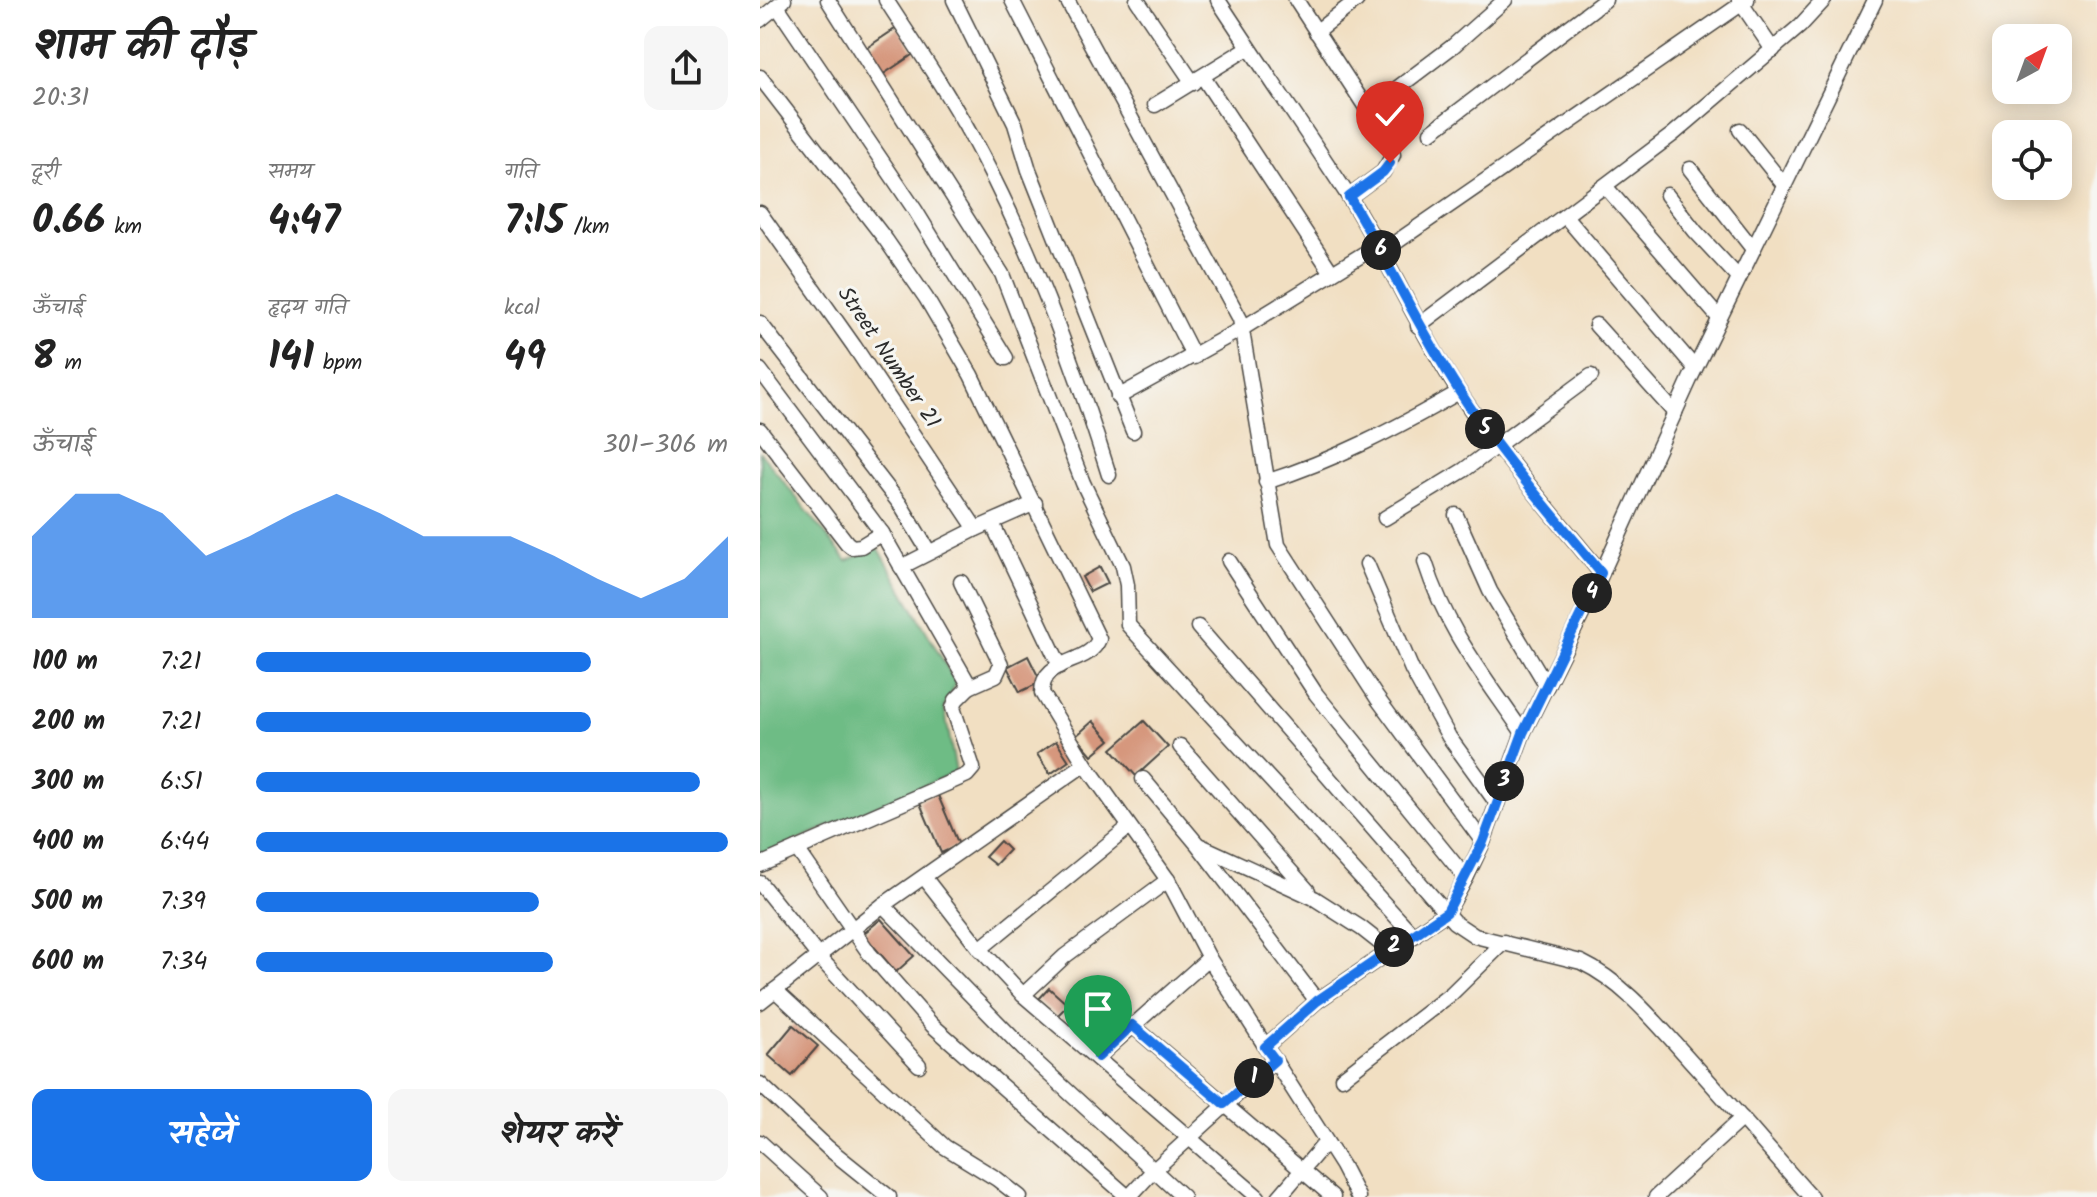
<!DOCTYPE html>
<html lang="hi">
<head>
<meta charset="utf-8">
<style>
  :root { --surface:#fff; --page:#f6f6f6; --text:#222; --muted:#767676; --accent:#1a73e8 }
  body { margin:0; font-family:Kalam,"Playpen Sans Deva",sans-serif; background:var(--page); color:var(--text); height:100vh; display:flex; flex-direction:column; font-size:30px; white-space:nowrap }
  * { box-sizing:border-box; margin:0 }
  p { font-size:26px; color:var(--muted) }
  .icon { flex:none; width:44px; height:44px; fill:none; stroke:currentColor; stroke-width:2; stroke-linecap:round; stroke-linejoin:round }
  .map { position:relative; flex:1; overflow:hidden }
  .sheet { display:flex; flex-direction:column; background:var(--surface); width:760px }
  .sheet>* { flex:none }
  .needle { width:52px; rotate:41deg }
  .controls { position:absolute; left:1232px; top:24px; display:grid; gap:16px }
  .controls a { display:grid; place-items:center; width:80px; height:80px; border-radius:16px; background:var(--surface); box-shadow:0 4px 20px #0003; font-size:40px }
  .pin { position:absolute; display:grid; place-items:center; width:68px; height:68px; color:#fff; margin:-82px -34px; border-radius:50% 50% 50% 0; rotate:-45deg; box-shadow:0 0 8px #0007 }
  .pin .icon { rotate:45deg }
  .km { position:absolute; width:40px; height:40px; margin:-20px; border-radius:50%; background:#222; color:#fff; font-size:22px; line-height:40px; text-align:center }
  .round { display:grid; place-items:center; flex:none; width:84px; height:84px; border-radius:16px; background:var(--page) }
  .headline { display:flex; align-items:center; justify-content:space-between; height:136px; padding:0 32px }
  h1 { font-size:44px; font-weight:700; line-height:60px }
  .figures { display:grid; grid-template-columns:repeat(3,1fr); gap:12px; height:136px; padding:8px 32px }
  .figures div { display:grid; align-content:center }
  .figures b { font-size:40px; font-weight:700 }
  .figures small { font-size:22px; font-weight:400 }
  .figures p { font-size:22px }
  .chart { height:224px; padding:16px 32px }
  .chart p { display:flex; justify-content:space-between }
  .chart svg { width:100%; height:144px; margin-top:8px; fill:var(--accent); opacity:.7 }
  .cta { display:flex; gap:16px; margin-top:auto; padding:16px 32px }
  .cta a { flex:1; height:92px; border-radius:16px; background:var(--accent); color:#fff; font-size:32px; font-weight:700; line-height:92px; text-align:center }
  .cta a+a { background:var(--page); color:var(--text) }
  ul { padding:0 32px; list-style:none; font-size:26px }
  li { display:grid; grid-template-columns:128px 96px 1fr; align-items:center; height:60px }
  li i { height:20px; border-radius:10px; background:var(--accent) }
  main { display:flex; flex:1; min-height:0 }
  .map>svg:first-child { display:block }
</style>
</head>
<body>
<main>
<section class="sheet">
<div class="headline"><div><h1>शाम की दौड़</h1><p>20:31</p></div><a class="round"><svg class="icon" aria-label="share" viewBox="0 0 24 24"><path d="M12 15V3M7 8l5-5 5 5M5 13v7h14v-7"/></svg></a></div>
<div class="figures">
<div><p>दूरी</p><b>0.66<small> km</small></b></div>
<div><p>समय</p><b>4:47</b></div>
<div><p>गति</p><b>7:15<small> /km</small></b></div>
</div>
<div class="figures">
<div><p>ऊँचाई</p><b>8<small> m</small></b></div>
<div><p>हृदय गति</p><b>141<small> bpm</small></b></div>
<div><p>kcal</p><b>49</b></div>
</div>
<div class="chart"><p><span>ऊँचाई</span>301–306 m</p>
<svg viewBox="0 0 160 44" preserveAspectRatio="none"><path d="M0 44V19L10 6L20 6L30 12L40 25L50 19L60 12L70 6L80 12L90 19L100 19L110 19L120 25L130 32L140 38L150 32L160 19V44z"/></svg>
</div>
<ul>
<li><b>100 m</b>7:21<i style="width:71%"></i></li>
<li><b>200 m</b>7:21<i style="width:71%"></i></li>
<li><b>300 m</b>6:51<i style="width:94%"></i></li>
<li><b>400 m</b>6:44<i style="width:100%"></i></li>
<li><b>500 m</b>7:39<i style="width:60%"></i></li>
<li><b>600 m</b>7:34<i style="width:63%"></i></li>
</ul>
<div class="cta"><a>सहेजें</a><a>शेयर करें</a></div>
</section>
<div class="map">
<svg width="1337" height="1197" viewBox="0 0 1337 1197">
  <rect width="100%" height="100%" fill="#f6f6f2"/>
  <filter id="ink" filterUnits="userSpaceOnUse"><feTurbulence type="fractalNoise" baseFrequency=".0125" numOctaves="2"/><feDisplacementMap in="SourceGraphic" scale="16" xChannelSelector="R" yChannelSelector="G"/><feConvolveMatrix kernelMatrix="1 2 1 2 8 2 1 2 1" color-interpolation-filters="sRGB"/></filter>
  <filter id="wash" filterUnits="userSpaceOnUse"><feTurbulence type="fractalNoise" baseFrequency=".006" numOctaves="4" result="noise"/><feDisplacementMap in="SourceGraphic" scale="32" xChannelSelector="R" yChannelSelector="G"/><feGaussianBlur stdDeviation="1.8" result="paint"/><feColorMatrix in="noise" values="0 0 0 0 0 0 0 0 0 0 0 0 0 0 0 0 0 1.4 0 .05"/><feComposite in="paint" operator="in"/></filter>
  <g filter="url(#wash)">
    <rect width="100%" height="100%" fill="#f1dfc2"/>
    <polygon fill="#6ebc85" stroke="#4c7458" stroke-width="2" points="0,452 87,561 118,547 196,683 184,707 196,772 0,856"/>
    <g id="blocks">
      <g fill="#d6977d">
        <polygon points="138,27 155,53 122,75 105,49"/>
        <polygon points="340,567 348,583 330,592 322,577"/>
        <polygon points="268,656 281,682 260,692 247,667"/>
        <polygon points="333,721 350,740 332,755 316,736"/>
        <polygon points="384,721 408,747 376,776 352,749"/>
        <polygon points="296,741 309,761 290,774 277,754"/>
        <polygon points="177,793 199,845 181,853 159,801"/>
        <polygon points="240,841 249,850 235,865 225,857"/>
        <polygon points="121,919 154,956 136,972 103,934"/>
        <polygon points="289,988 308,1005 297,1016 278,1000"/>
        <polygon points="33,1025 58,1046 32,1076 8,1055"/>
      </g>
    </g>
  </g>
  <g filter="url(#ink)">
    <use href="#blocks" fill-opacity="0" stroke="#494642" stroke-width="2"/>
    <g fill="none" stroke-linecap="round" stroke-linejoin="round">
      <defs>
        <g id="minor">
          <polyline points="68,0 242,274 323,483 363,566 367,585 368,625 654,936"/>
          <path d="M 126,0 C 159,51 194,102 222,156 C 275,257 315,366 349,475"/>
          <polyline points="194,0 255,124 269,170 373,431"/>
          <polyline points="252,0 434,357"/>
          <polyline points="307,0 480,319 518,545 617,698 723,842"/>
          <polyline points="377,0 433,83"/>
          <path d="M 458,0 C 501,66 546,131 589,197 C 629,260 658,329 699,392 C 742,456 793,514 841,573"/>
          <polyline points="536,0 631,146 633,155 623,172 589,197"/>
          <polyline points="979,0 1013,50"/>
          <polyline points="17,6 155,210 246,358"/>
          <polyline points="0,20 24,0"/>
          <polyline points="556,32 597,0"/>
          <path d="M 0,77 L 126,240 L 166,298 L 211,375 L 339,639 C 328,667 282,656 282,693 L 325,764 L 408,880 L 449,958 L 582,1166 L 598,1197"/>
          <polyline points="443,77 572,273"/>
          <polyline points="395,105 488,48"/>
          <polyline points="607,111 693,46 745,0"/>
          <polyline points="980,130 1024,185"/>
          <polyline points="671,132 845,0"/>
          <polyline points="930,169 993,249"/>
          <polyline points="845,186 959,318"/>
          <polyline points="907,195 935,231 979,278"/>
          <polyline points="0,213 94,346 216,529"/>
          <polyline points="805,216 935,368"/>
          <polyline points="622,252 987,0"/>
          <polyline points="0,323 140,504 169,552"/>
          <polyline points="836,325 915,413"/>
          <polyline points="658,326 912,135 1040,26 1064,0"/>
          <polyline points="0,370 122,533 208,683 209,687 196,700 193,708 213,768 207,775 0,865"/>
          <polyline points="358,397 483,328 618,245"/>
          <polyline points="0,430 87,543 92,547 101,546 122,533"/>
          <path d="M 506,482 C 575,460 637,428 699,392"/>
          <polyline points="696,515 730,591 787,686"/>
          <polyline points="625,518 704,470 831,376"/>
          <polyline points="232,523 300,666"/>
          <polyline points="469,561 556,694 706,878"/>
          <path d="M 665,562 C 687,631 723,674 763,733"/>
          <polyline points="607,564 652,670 689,737 736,802"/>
          <polyline points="141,567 216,529 275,503"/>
          <polyline points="201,582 241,664 236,675 209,687"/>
          <path d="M 438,627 L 694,922 L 715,936 L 821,962 C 865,983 897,1024 929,1059 C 971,1105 1010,1151 1051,1197"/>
          <polyline points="420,746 548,891"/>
          <polyline points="383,779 438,845 557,1001"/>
          <polyline points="441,846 554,898 601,928 629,950"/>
          <polyline points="37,849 109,953 172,1025 368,1197"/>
          <polyline points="164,877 220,949 263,995 498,1197"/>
          <polyline points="0,883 59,957 159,1065"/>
          <polyline points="123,905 278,1064 423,1197"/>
          <polyline points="220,949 369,827"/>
          <polyline points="15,990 185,1147 237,1179 260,1197"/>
          <polyline points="263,995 305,956 408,880"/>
          <polyline points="0,1002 123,905 325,764"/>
          <polyline points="372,1025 573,1197"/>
          <polyline points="505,1047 557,1001 687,912 706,878 723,842 763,733 836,586 931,377 1115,0"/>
          <polyline points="338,1057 449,958"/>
          <polyline points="582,1078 691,994 744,942"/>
          <polyline points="0,1084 68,1148 129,1197"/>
          <polyline points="0,1142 61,1197"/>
          <polyline points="369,1197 393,1171 515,1060"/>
          <polyline points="519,1197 566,1142"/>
          <polyline points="896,1197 982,1118"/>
        </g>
      </defs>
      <use href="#minor" stroke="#494642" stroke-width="17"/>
      <use href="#minor" stroke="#fff" stroke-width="14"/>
    </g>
  </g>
  <g fill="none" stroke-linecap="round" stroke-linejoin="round" filter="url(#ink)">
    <defs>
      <path id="route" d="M 338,1057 L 372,1025 L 464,1104 L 515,1060 L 505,1047 L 557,1001 L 687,912 L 723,842 L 763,733 L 841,573 C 792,513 740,455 698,389 C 658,327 628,260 589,197 L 623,172 L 630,163"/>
    </defs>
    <use href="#route" stroke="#fff" stroke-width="16"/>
    <use href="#route" stroke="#1a73e8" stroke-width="10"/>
  </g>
  <g text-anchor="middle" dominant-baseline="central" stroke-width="6" stroke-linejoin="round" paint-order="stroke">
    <g font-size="22" fill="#2b2b2b" stroke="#f6f6f2">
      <text transform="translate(128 358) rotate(56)">Street Number 21</text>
    </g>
  </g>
</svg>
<div class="controls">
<a><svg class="needle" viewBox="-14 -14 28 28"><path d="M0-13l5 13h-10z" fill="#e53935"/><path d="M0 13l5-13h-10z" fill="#767676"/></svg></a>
<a><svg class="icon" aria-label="locate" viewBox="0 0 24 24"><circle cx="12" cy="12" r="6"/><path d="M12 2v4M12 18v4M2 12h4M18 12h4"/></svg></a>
</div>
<div class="pin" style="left:338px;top:1057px;background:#1e9e55"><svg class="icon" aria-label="arrive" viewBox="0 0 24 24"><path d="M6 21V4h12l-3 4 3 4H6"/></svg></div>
<div class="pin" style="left:630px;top:163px;background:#d93025"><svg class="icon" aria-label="check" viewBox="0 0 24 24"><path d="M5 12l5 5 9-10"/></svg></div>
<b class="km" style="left:494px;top:1078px">1</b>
<b class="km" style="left:634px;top:947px">2</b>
<b class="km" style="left:744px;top:781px">3</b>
<b class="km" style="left:832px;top:593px">4</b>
<b class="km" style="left:725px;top:429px">5</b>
<b class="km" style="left:621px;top:250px">6</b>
</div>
</main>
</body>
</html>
